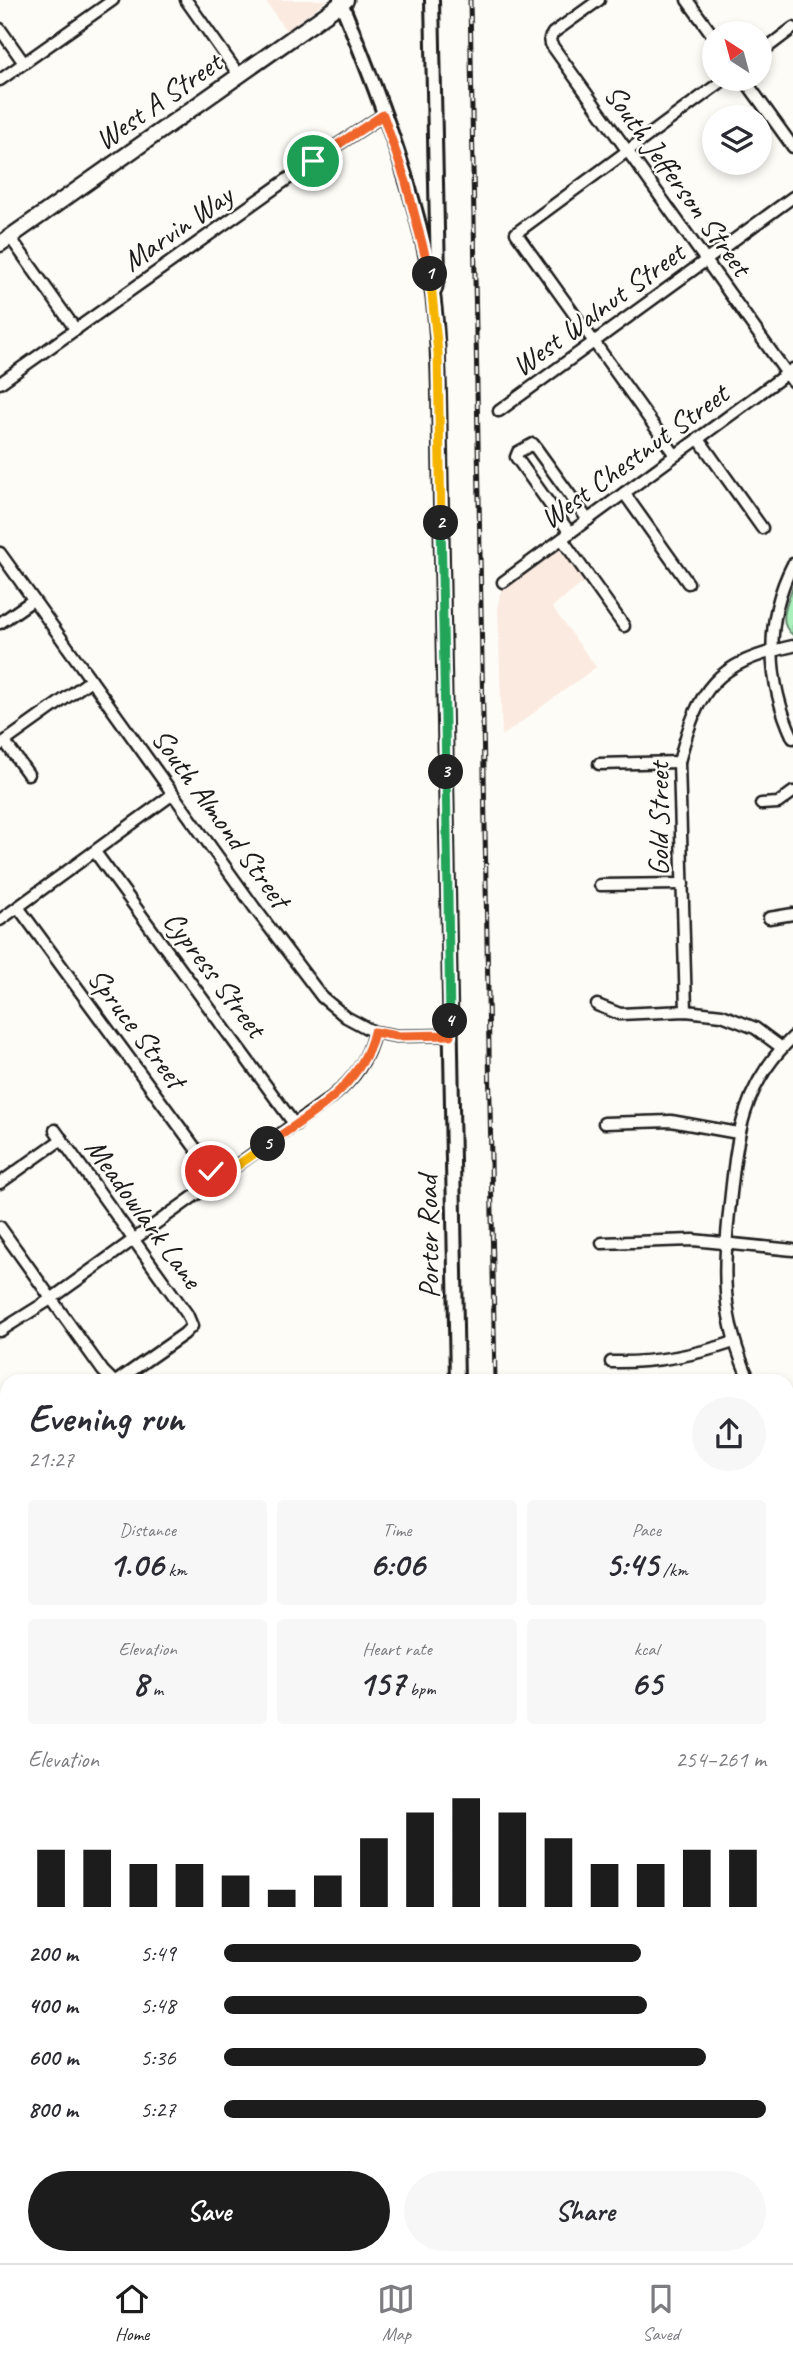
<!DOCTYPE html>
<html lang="en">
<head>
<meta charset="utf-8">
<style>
  :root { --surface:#fff; --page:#f7f7f7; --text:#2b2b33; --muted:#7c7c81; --line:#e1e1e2; --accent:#1c1c1c }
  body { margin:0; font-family:Caveat,sans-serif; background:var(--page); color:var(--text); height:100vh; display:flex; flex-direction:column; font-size:26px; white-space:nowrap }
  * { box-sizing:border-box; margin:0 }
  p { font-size:23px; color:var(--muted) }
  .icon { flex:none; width:38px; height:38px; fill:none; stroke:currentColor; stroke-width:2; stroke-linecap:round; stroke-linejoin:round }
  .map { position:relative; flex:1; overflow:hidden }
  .sheet { position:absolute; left:0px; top:1374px; width:794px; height:891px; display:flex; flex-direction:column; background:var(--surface); border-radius:21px 21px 0 0; box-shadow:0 4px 10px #0003 }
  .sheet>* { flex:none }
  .needle { width:46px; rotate:324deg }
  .buttons { position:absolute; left:702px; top:21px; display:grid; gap:14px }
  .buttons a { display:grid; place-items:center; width:70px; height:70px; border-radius:50%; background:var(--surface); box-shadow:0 4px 10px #0003; font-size:35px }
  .pin { position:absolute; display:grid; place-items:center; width:60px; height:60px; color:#fff; margin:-30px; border:4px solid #fff; border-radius:50%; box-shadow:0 2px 7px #0007 }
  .km { position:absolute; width:35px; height:35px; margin:-18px; border-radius:50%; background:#222; color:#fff; font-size:19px; line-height:35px; text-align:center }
  .round { display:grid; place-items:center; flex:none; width:74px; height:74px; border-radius:37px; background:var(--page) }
  .head { display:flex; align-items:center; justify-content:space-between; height:119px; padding:0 28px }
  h1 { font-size:38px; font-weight:700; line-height:52px }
  .metrics { display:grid; grid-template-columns:repeat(3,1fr); gap:10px; height:119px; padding:7px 28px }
  .metrics div { display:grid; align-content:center; border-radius:7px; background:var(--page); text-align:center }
  .metrics b { font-size:35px; font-weight:700 }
  .metrics small { font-size:19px; font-weight:400 }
  .metrics p { font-size:19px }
  .chart { height:196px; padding:14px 28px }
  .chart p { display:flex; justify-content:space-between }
  .chart svg { width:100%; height:126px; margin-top:7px; stroke:var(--accent); stroke-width:6 }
  .cta { display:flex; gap:14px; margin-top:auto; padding:14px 28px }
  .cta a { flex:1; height:80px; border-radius:42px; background:var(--accent); color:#fff; font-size:28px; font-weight:700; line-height:80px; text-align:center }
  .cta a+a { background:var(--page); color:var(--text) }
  ul { padding:0 28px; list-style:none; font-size:23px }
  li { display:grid; grid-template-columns:112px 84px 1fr; align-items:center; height:52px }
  li i { height:18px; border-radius:9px; background:var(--accent) }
  .dock { display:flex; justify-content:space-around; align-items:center; height:98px; border-top:2px solid var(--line); background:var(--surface); font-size:19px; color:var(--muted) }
  .dock a { display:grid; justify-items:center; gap:4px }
  .dock .current { color:var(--accent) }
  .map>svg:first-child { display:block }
</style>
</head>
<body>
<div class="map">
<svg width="793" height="2263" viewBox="0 0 793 2263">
  <rect width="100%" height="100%" fill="#fdfcf7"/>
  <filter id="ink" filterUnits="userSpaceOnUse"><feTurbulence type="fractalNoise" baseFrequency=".0143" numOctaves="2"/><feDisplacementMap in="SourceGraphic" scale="14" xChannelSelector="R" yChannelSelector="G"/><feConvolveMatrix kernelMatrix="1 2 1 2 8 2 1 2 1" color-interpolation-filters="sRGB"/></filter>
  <g filter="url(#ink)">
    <g fill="#fbeae0">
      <polygon points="265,0 327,0 286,31"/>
      <polygon points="562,547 586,581 552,607 596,667 502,736 498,605 500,593"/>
    </g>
    <path fill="#aaf0bc" stroke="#63866c" stroke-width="2" d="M 793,586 L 793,635 C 776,623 788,602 793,586 Z"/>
    <polygon fill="#87d7e4" stroke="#5c8c94" stroke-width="2" points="793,2197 793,2263 699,2263 707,2258 788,2258 788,2200"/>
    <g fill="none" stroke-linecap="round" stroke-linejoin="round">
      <defs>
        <g id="minor">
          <polyline points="186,0 239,75"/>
          <polyline points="599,0 553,33 550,38 551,44 793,382"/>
          <polyline points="687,0 714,37"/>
          <polyline points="0,29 24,63"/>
          <polyline points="760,53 793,28"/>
          <polyline points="744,79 793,147"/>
          <polyline points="0,80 113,0"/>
          <polyline points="10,237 76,330"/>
          <polyline points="0,383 313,161 383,115"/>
          <polyline points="499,411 793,197"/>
          <polyline points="698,438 762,528"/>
          <polyline points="675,455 516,233 725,79"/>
          <polyline points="624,493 688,583"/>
          <polyline points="570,533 516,457 518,452 533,444 588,520"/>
          <polyline points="562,539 624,626"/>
          <polyline points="0,553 254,907 322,997 346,1017 374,1032 397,1036 450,1035"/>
          <path d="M 793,564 C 764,620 767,682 793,738"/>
          <polyline points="503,582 793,369"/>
          <polyline points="0,623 33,600"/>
          <polyline points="5,742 28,774"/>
          <polyline points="0,745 91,680"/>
          <polyline points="599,764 679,762"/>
          <polyline points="761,804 778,803 793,792"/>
          <polyline points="95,852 295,1125"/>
          <polyline points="600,885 683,884"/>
          <polyline points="18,907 218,1179"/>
          <polyline points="769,918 793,914"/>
          <polyline points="0,920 173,794"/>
          <polyline points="597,1005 620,1014 686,1011 722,1015 755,1028 782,1048"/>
          <path d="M 686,1011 L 679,762 C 698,688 715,663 793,646"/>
          <polyline points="604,1123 671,1121 738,1133"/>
          <polyline points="55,1130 187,1314 192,1326 184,1334 117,1381"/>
          <polyline points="0,1183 62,1139"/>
          <polyline points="0,1227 103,1371 113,1381"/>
          <polyline points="602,1243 693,1240 793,1250"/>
          <path d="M 0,1331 L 51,1299 L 332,1097 C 354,1079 368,1060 374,1032"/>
          <path d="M 611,1362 C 654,1363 693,1356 734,1342"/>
          <path d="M 750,1381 C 720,1317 723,1271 730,1203 C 737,1136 742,1085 793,1037"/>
          <polyline points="0,1403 7,1413"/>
          <polyline points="788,1435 793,1441"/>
          <polyline points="0,1463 7,1458"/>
          <polyline points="0,1579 7,1588"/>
          <polyline points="0,1725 7,1720"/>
          <polyline points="788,1776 793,1773"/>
          <polyline points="788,1900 793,1896"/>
        </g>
        <g id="tertiary">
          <path d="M 340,0 C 374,83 413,183 429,270 C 437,311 438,352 439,393 L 457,1381"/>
          <polyline points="432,0 438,274 435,289"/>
          <polyline points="472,2258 472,2263"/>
        </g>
        <polyline id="secondary" points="0,244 346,0"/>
      </defs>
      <use href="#minor" stroke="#1c1c1c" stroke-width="15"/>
      <use href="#tertiary" stroke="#1c1c1c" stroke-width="18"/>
      <use href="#secondary" stroke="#1c1c1c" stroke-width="19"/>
      <use href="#minor" stroke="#fdfcf7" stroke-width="10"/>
      <use href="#tertiary" stroke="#fdfcf7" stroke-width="12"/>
      <use href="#secondary" stroke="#fdfcf7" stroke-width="14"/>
      <defs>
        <g id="rail">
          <polyline points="470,0 495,1381"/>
          <polyline points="503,2258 503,2263"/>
        </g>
      </defs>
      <use href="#rail" stroke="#1c1c1c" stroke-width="5"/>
      <use href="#rail" stroke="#fdfcf7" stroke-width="2.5" stroke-dasharray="8" stroke-linecap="butt"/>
    </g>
  </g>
  <g fill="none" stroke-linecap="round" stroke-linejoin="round" filter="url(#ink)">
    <defs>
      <polyline id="split-1" points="313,161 383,115 406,182 430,274"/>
      <polyline id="split-2" points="430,274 438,353 441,523"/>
      <polyline id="split-3" points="441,523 446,772"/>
      <polyline id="split-4" points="446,772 450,1021"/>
      <path id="split-5" d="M 268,1144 C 311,1114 362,1086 374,1032 L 397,1036 L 450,1035 L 450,1021"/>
      <polyline id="split-6" points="211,1171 218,1179 268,1144"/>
    </defs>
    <use href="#split-1" stroke="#fff" stroke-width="14"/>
    <use href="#split-2" stroke="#fff" stroke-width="14"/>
    <use href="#split-3" stroke="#fff" stroke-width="14"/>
    <use href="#split-4" stroke="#fff" stroke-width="14"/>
    <use href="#split-5" stroke="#fff" stroke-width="14"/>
    <use href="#split-6" stroke="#fff" stroke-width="14"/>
    <use href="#split-1" stroke="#f0652b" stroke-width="9"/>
    <use href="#split-2" stroke="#f5b400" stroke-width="9"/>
    <use href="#split-3" stroke="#22a559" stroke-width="9"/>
    <use href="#split-4" stroke="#22a559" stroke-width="9"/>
    <use href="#split-5" stroke="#f0652b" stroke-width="9"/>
    <use href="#split-6" stroke="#f5b400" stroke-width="9"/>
  </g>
  <g text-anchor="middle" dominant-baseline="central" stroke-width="5" stroke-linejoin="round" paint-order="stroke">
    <g font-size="30" fill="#1c1c1c" stroke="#fdfcf7">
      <text transform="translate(158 101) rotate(-35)">West A Street</text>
      <text transform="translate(678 180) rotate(54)">South Jefferson Street</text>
      <text transform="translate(177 228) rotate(-35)">Marvin Way</text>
      <text transform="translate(598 309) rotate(-36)">West Walnut Street</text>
      <text transform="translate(634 456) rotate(-36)">West Chestnut Street</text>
      <text transform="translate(221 818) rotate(54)">South Almond Street</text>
      <text transform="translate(658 819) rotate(-90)">Gold Street</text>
      <text transform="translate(215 974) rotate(53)">Cypress Street</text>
      <text transform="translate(137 1028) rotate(53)">Spruce Street</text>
      <text transform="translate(144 1213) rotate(54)">Meadowlark Lane</text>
      <text transform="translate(428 1237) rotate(-91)">Porter Road</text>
    </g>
  </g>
</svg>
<div class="buttons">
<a><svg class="needle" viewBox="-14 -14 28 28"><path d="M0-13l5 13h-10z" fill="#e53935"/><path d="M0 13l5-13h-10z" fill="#7c7c81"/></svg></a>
<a><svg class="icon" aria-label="layers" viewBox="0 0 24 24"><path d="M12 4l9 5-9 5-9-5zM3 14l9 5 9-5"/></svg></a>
</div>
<div class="pin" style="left:313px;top:161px;background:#1e9e55"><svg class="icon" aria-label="arrive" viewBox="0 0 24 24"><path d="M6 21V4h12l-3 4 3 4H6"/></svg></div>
<div class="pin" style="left:211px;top:1171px;background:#d93025"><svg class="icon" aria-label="check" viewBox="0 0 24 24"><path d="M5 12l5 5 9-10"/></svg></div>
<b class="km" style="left:430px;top:274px">1</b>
<b class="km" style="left:441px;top:523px">2</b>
<b class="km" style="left:446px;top:772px">3</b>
<b class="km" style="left:450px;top:1021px">4</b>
<b class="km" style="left:268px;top:1144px">5</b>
<section class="sheet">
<div class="head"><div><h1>Evening run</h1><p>21:27</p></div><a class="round"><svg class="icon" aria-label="share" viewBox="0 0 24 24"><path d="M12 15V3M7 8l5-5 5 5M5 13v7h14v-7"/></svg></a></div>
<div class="metrics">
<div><p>Distance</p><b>1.06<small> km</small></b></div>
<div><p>Time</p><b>6:06</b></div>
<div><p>Pace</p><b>5:45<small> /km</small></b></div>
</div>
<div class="metrics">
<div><p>Elevation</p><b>8<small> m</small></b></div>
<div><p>Heart rate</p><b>157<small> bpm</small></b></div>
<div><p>kcal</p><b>65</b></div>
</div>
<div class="chart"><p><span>Elevation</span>254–261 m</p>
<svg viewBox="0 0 160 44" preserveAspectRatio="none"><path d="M5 44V24M15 44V24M25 44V29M35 44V29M45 44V33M55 44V38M65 44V33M75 44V20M85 44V11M95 44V6M105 44V11M115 44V20M125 44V29M135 44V29M145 44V24M155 44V24"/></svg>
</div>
<ul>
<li><b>200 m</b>5:49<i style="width:77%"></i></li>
<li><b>400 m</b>5:48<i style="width:78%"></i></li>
<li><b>600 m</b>5:36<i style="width:89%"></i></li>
<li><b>800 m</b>5:27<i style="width:100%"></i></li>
</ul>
<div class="cta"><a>Save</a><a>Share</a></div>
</section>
</div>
<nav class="dock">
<a class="current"><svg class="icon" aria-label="home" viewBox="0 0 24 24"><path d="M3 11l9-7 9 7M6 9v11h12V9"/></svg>Home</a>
<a><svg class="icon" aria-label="map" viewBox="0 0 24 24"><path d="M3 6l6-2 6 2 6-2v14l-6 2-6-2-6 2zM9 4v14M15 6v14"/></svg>Map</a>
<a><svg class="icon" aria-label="saved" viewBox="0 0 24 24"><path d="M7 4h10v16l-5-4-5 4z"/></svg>Saved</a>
</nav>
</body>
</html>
